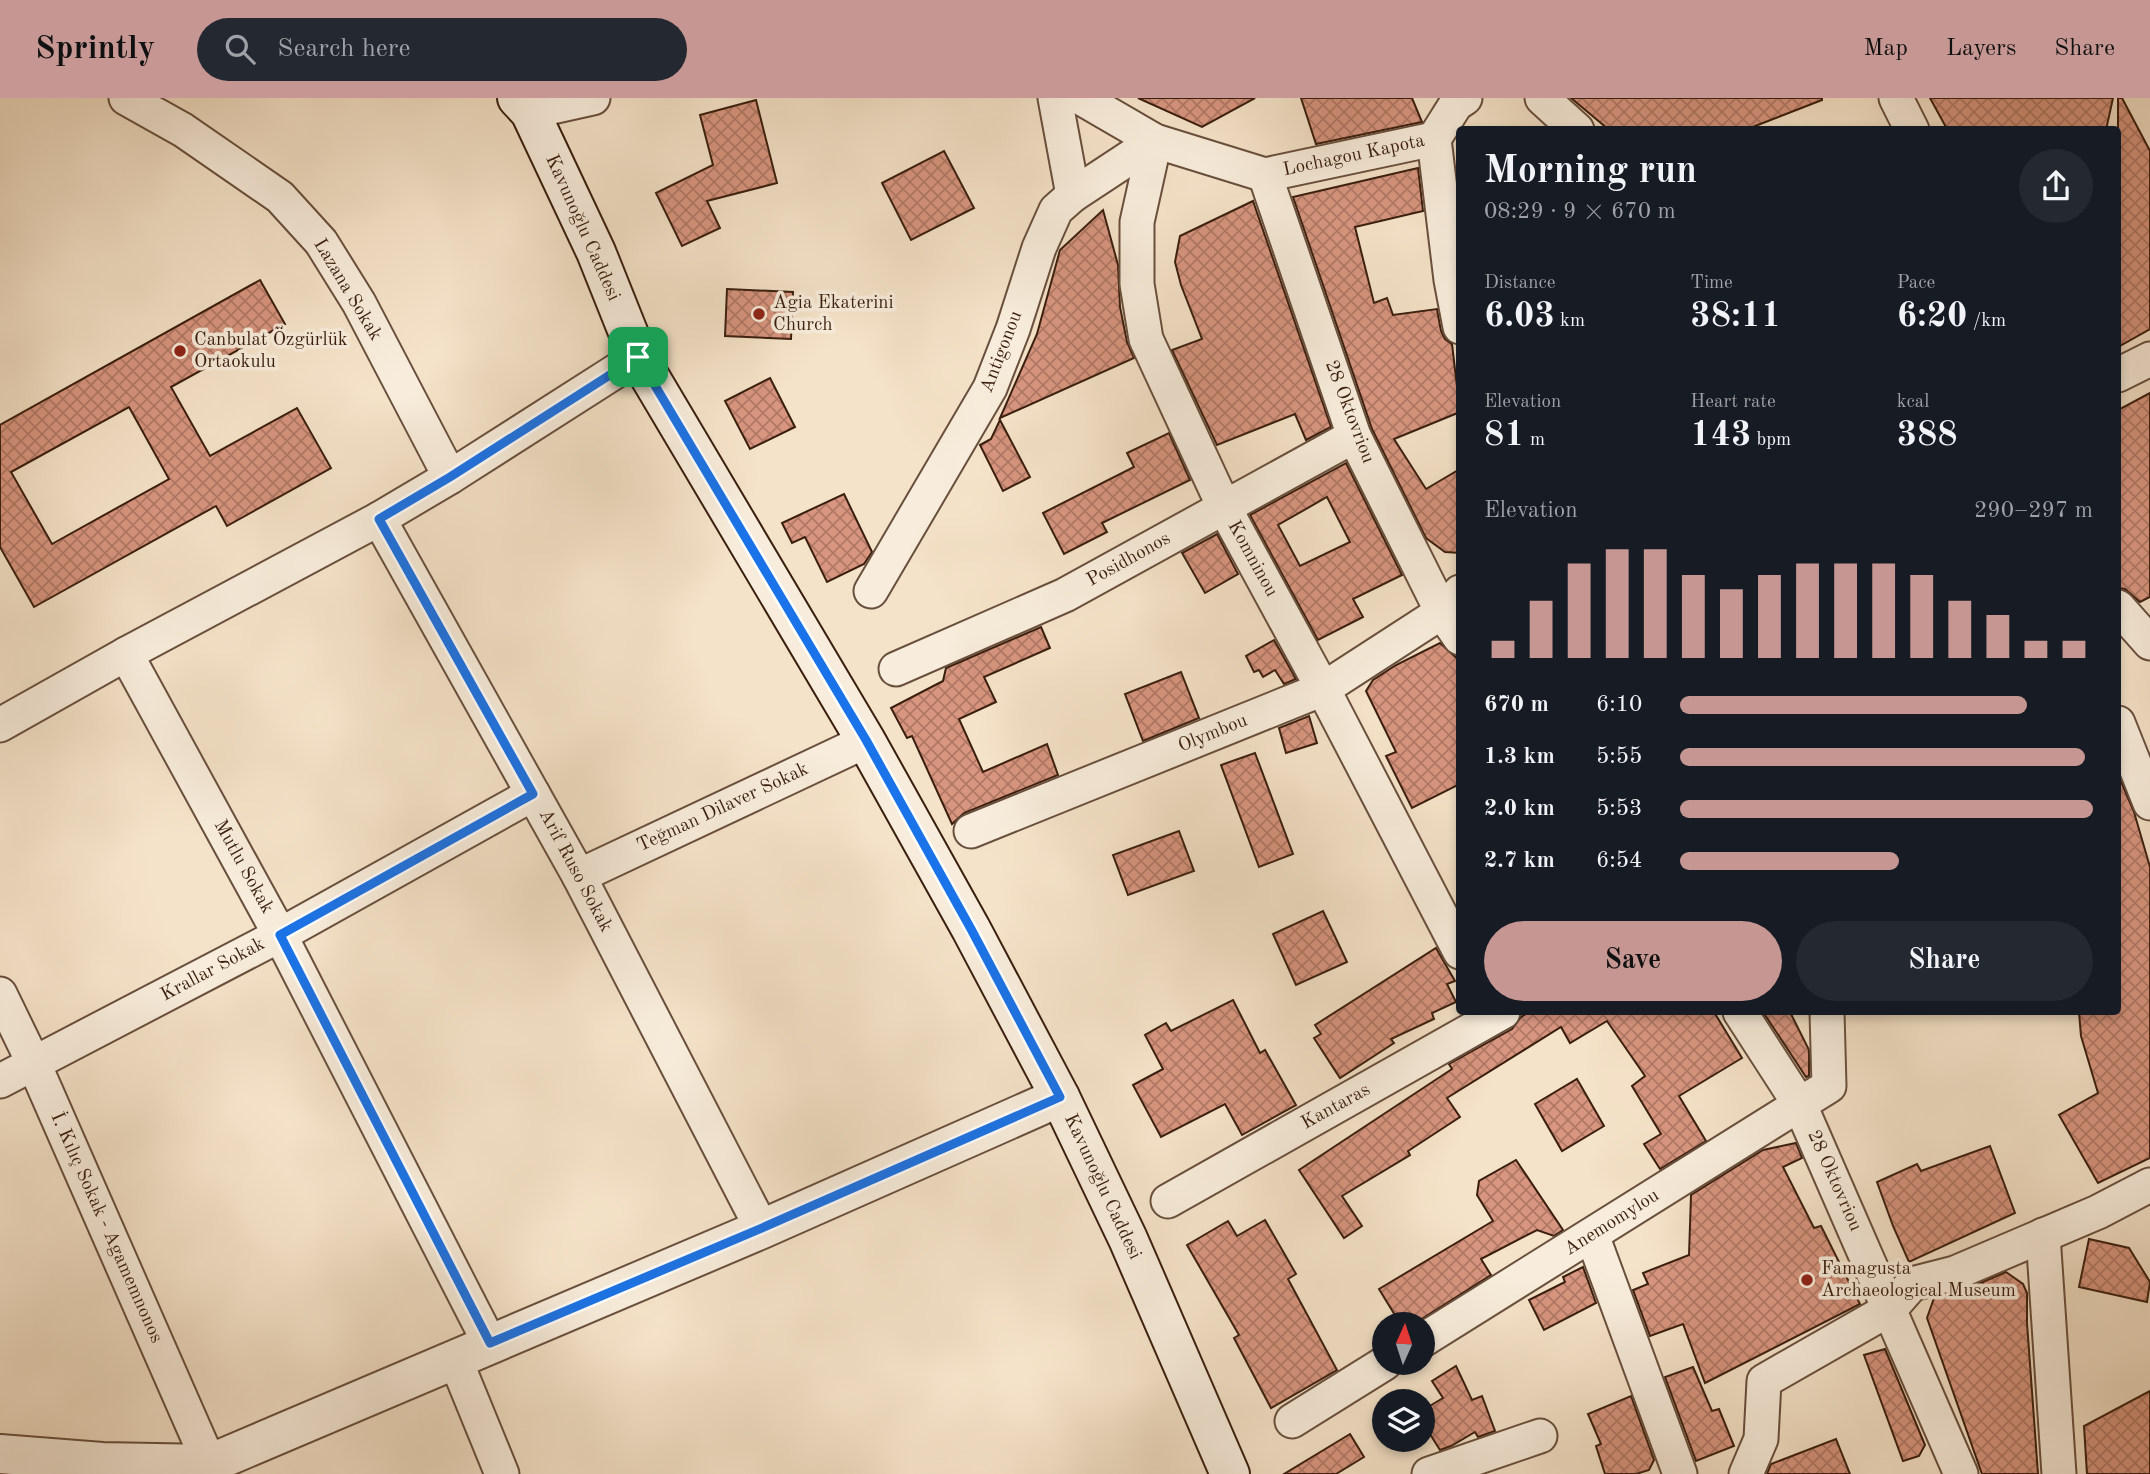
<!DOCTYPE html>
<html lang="en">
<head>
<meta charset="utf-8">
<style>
  :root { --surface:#171b24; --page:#242831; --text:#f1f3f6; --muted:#9ea1a6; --accent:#c59692 }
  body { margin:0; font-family:"Old Standard TT",serif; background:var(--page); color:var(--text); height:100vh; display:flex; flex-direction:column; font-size:26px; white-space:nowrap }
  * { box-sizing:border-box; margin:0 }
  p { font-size:23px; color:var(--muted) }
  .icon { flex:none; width:38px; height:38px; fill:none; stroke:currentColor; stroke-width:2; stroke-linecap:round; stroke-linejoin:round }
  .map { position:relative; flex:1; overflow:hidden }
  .sheet { position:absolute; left:1456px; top:28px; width:665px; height:889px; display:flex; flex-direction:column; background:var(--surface); border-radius:7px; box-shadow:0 4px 10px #0003 }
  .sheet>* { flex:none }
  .needle { width:46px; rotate:3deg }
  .buttons { position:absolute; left:1372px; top:1214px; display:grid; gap:14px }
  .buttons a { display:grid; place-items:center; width:63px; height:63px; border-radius:50%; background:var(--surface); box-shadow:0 4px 10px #0003; font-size:35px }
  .pin { position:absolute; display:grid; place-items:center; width:60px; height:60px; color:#fff; margin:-30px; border-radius:14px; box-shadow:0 4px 10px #0006 }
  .round { display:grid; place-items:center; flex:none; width:74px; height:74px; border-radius:37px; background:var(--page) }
  .summary { display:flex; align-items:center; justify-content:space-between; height:119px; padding:0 28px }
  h1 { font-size:38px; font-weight:600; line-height:52px }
  .metrics { display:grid; grid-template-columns:repeat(3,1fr); gap:10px; height:119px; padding:7px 28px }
  .metrics div { display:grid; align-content:center }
  .metrics b { font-size:35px; font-weight:600 }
  .metrics small { font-size:19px; font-weight:400 }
  .metrics p { font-size:19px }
  .chart { height:196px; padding:14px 28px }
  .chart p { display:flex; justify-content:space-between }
  .chart svg { width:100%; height:126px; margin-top:7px; stroke:var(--accent); stroke-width:6 }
  .cta { display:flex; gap:14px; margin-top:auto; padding:14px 28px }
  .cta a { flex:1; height:80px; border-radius:42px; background:var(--accent); color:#111; font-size:28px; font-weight:600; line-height:80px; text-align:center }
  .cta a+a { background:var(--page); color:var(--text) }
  ul { padding:0 28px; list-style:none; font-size:23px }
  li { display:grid; grid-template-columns:112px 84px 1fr; align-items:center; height:52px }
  li i { height:18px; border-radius:9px; background:var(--accent) }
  header { display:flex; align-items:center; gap:42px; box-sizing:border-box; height:98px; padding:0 35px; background:var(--accent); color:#111 }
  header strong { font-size:33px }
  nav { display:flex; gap:38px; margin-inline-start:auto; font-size:24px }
  .search { width:490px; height:63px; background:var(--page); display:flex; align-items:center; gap:18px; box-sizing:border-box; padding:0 24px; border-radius:38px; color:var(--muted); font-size:26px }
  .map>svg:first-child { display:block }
</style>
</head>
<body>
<header>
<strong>Sprintly</strong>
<div class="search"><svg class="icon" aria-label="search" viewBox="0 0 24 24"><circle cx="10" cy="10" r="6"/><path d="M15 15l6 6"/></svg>Search here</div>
<nav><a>Map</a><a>Layers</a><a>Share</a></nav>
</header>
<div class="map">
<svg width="2150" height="1376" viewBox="0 0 2150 1376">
  <defs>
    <pattern id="building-cross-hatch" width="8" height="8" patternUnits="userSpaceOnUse" patternTransform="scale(1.75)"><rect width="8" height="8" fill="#d8957f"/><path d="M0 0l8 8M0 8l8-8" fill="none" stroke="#b07966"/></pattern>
  </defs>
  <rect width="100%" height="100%" fill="#f5e3c9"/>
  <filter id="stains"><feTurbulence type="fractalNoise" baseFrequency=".00286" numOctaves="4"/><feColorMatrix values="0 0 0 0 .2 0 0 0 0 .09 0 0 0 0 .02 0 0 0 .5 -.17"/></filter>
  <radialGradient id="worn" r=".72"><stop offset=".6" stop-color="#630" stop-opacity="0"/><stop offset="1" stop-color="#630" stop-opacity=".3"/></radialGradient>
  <g fill="url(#building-cross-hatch)" stroke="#3a1e0e" stroke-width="2" fill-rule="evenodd">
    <polygon points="1138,0 1255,0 1202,29"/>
    <polygon points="1301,0 1412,0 1422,24 1316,46"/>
    <polygon points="1571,0 1822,0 1822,2 1745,32 1608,31"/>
    <polygon points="1930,0 2113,0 2106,32 1947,31"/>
    <polygon points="2118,0 2122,0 2150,53 2150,231 2118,249"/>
    <polygon points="756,2 777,85 707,103 720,130 682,148 656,95 713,67 700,17"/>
    <polygon points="944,53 974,110 911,142 882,85"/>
    <polygon points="1418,70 1423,113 1355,129 1374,205 1387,200 1393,217 1437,211 1441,233 1445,241 1452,246 1460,314 1394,341 1426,391 1460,371 1460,455 1445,454 1426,440 1372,331 1293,99"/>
    <polygon points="1253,103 1331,329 1306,342 1295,316 1217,347 1172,252 1202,241 1181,187 1175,164 1180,138"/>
    <polygon points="1103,112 1118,167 1120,209 1127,244 1134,260 1000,320 1037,236 1060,152"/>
    <path d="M 260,182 L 285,226 L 171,289 L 210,358 L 297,310 L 331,370 L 227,428 L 216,408 L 34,509 L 0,449 L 0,327 ZM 129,309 L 169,381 L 52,446 L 11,374 Z"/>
    <polygon points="727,191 793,194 791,241 725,238"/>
    <polygon points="770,280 795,329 750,351 725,303"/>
    <polygon points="2150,295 2150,499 2140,504 2125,491 2118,490 2118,312"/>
    <polygon points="1000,322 1030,379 1003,393 980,347 991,341"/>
    <polygon points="1169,335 1190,382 1102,425 1107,434 1064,456 1043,415 1134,369 1127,355"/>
    <path d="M 1346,365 L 1402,477 L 1353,501 L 1363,519 L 1318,542 L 1250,417 ZM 1327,399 L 1350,444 L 1300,468 L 1278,427 Z"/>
    <polygon points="844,396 872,454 864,466 827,484 805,439 792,445 782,425"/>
    <polygon points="1217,436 1238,476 1205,495 1182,455"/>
    <polygon points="1041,529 1050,550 984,579 996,604 959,621 983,674 1047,646 1058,677 964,715 952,726 912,638 907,640 891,610 943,583 946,570"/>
    <polygon points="1274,542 1296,581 1284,586 1275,572 1263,579 1259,572 1254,574 1246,558"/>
    <polygon points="1440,545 1460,563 1460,686 1412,710 1386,658 1396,654 1366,593 1373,582 1396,567"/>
    <polygon points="1181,574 1199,620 1143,643 1125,596"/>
    <polygon points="1309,618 1317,645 1286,655 1279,630"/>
    <polygon points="1255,655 1293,756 1259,769 1221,667"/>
    <polygon points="2118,681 2120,681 2134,714 2150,769 2150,1060 2098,1085 2059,1017 2098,995 2081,938 2079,914 2118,914"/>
    <polygon points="1179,733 1194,773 1128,797 1113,757"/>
    <polygon points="1323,813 1347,864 1296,887 1273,836"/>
    <polygon points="1436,850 1455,883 1447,886 1456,904 1432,915 1434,921 1391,941 1394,945 1340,980 1314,940 1321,936 1315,927"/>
    <polygon points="1233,902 1260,955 1265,952 1296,1007 1242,1037 1225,1006 1161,1039 1133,987 1163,971 1145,937 1166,925 1171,933"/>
    <polygon points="1529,914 1714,914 1742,960 1679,998 1706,1043 1660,1071 1644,1046 1661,1036 1632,988 1645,978 1607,923 1570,945 1561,929 1447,1000 1460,1019 1408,1053 1410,1057 1342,1098 1362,1128 1344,1140 1299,1072 1452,971 1449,966 1512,931 1521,919"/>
    <polygon points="1763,914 1790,914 1809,952 1809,978 1806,979"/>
    <polygon points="1577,981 1604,1028 1562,1053 1535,1006"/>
    <polygon points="1796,1045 1802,1060 1783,1069 1814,1130 1821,1128 1860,1206 1705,1285 1683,1226 1650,1238 1633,1192 1648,1186 1643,1175 1689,1157 1691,1097 1763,1052"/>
    <polygon points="1990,1048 2015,1115 1909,1164 1893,1128 1877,1084 1917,1066 1921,1073"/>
    <polygon points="1516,1062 1563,1132 1554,1138 1537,1132 1481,1161 1491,1177 1412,1227 1401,1227 1379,1191 1493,1123 1477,1097 1479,1083"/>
    <polygon points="1265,1122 1296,1176 1288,1181 1337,1272 1271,1310 1234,1240 1239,1237 1187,1147 1228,1123 1237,1138"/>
    <polygon points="2089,1141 2129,1150 2150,1184 2147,1204 2079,1189"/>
    <polygon points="1583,1169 1596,1205 1544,1232 1529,1202 1565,1184 1563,1179"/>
    <polygon points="2006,1174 2023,1186 2027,1195 2027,1225 2038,1376 1982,1376 1927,1220 1934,1200 1962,1193"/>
    <polygon points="1885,1251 1925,1347 1919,1358 1903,1363 1864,1257"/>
    <polygon points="1456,1268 1472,1302 1482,1298 1495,1333 1478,1339 1475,1334 1451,1348 1440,1352 1423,1325 1423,1312 1443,1300 1432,1283"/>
    <polygon points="1693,1269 1712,1313 1719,1311 1734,1348 1696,1363 1665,1279"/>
    <polygon points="2150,1293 2150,1376 2087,1376 2084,1328"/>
    <polygon points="1631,1298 1654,1362 1649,1372 1636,1376 1605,1376 1596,1348 1601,1346 1588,1316"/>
    <polygon points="1350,1336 1364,1359 1336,1376 1284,1376"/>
    <polygon points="1836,1341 1850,1376 1767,1376 1771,1366"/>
  </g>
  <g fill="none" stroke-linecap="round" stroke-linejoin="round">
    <defs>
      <g id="minor">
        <polyline points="126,0 183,32 280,99 321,144 359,205 450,379"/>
        <polyline points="1055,0 1073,97"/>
        <polyline points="1081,0 1155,43 1265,77 1434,41"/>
        <polyline points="1542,0 1577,32"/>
        <polyline points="1896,0 1912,32"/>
        <polyline points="530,14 593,0"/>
        <polyline points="1434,41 1451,182 1460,229"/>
        <polyline points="1434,41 1456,6 1465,0"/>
        <polyline points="1155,43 1137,124 1137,186 1146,241 1224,409 1323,591 1460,854"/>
        <polyline points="1265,77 1354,338 1442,514 1460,540"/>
        <polyline points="2118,277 2150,261"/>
        <polyline points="379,421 579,778 762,1131"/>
        <polyline points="871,493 990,290 1013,231 1039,150 1056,112 1073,97 1155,43"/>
        <polyline points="2118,509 2150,545"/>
        <polyline points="126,556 280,837 490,1246"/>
        <polyline points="896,571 1065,497 1354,338"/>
        <polyline points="2118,625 2150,705"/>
        <polyline points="0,627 126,556 379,421 450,379 638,259"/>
        <polyline points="971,733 1323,591 1442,514 1460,494"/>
        <polyline points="579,778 866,643"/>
        <polyline points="0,896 34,966 214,1376"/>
        <polyline points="1740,914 1800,1007 1961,1376"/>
        <polyline points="0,983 280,837 533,696"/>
        <polyline points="1168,1103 1503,914"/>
        <polyline points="1592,1137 1680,1376"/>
        <polyline points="2043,1137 2059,1376"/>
        <polyline points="1423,1242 1829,988 1827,914"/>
        <polyline points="455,1261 502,1376"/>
        <polyline points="1292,1323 1385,1265"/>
        <polyline points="1429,1376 1540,1338"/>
        <polyline points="1746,1376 1761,1341 1764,1283 1890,1211 1912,1186 1955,1175 2098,1114 2150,1087"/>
      </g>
      <polyline id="tertiary" points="0,1356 102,1364 209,1366 762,1131 1060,999"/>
      <polyline id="secondary" points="517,0 530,14 596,154 638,259 866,643 971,831 1060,999 1128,1141 1230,1376"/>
    </defs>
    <use href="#minor" stroke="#694f3d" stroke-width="37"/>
    <use href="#tertiary" stroke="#694f3d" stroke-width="42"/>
    <use href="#secondary" stroke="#3a1e0e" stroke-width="42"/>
    <use href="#minor" stroke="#f8eddc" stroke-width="33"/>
    <use href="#tertiary" stroke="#f8eddc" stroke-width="38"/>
    <use href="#secondary" stroke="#f8eddc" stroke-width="38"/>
  </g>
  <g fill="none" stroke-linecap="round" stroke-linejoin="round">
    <defs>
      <polygon id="route" points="638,259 866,642 971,831 1060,999 762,1130 490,1245 280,837 533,696 379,421 450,379"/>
    </defs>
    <use href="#route" stroke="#fff" stroke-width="14"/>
    <use href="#route" stroke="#1a73e8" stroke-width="9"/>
  </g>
  <g fill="#8f2418" stroke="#f8eddc" stroke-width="2.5">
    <circle cx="759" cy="216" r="7"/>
    <circle cx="180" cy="253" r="7"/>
    <circle cx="1807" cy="1182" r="7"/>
  </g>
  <g text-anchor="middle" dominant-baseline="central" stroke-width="7" stroke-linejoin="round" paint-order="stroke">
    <g font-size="19" fill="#3a1e0e" stroke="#f8eddc">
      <text transform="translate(1354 58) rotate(-12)">Lochagou Kapota</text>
      <text transform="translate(582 130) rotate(66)">Kavunoğlu Caddesi</text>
      <text transform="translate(347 192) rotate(59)">Lazana Sokak</text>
      <text transform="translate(1002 254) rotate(-69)">Antigonou</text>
      <text transform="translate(1349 314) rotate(69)">28 Oktovriou</text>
      <text transform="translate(1252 461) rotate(61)">Komninou</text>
      <text transform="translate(1129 462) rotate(-29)">Posidhonos</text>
      <text transform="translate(1213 636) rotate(-22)">Olymbou</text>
      <text transform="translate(723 710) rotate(-25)">Teğman Dilaver Sokak</text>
      <text transform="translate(243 769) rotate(61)">Mutlu Sokak</text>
      <text transform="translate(575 773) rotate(62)">Arif Ruso Sokak</text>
      <text transform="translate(213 872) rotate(-28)">Krallar Sokak</text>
      <text transform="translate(1336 1009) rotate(-29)">Kantaras</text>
      <text transform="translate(1834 1083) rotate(66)">28 Oktovriou</text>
      <text transform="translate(1102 1089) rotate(65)">Kavunoğlu Caddesi</text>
      <text transform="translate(1612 1125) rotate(-32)">Anemomylou</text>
      <text transform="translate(106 1130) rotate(66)">İ. Kılıç Sokak - Agamemnonos</text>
    </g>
    <g font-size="19" fill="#3a1e0e" stroke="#f8eddc" text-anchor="start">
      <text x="773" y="205">Agia Ekaterini<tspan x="773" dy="22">Church</tspan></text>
      <text x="194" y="242">Canbulat Özgürlük<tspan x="194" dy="22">Ortaokulu</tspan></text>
      <text x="1821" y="1171">Famagusta<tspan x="1821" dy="22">Archaeological Museum</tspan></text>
    </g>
  </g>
  <rect width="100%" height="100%" filter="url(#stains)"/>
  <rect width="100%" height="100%" fill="url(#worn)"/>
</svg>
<div class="buttons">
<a><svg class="needle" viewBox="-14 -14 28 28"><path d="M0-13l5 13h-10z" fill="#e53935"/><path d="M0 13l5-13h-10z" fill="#9ea1a6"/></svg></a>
<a><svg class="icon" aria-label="layers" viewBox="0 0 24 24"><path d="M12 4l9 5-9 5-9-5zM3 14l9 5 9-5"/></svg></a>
</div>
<div class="pin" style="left:638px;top:259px;background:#1e9e55"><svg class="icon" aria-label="arrive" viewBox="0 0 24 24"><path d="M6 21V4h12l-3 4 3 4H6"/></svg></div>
<section class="sheet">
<div class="summary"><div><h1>Morning run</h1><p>08:29 · 9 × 670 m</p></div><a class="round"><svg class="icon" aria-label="share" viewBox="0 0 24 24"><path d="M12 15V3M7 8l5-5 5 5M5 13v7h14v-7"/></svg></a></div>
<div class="metrics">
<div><p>Distance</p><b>6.03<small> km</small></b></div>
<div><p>Time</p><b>38:11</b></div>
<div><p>Pace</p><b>6:20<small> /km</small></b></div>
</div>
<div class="metrics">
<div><p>Elevation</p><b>81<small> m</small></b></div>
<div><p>Heart rate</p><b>143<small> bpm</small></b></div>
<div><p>kcal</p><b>388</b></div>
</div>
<div class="chart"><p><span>Elevation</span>290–297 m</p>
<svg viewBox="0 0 160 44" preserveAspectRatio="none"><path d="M5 44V38M15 44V24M25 44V11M35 44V6M45 44V6M55 44V15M65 44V20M75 44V15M85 44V11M95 44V11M105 44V11M115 44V15M125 44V24M135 44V29M145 44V38M155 44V38"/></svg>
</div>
<ul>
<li><b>670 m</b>6:10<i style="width:84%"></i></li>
<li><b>1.3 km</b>5:55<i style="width:98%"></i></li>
<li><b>2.0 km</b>5:53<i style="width:100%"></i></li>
<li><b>2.7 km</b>6:54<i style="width:53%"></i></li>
</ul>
<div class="cta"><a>Save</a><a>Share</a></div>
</section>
</div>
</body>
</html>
